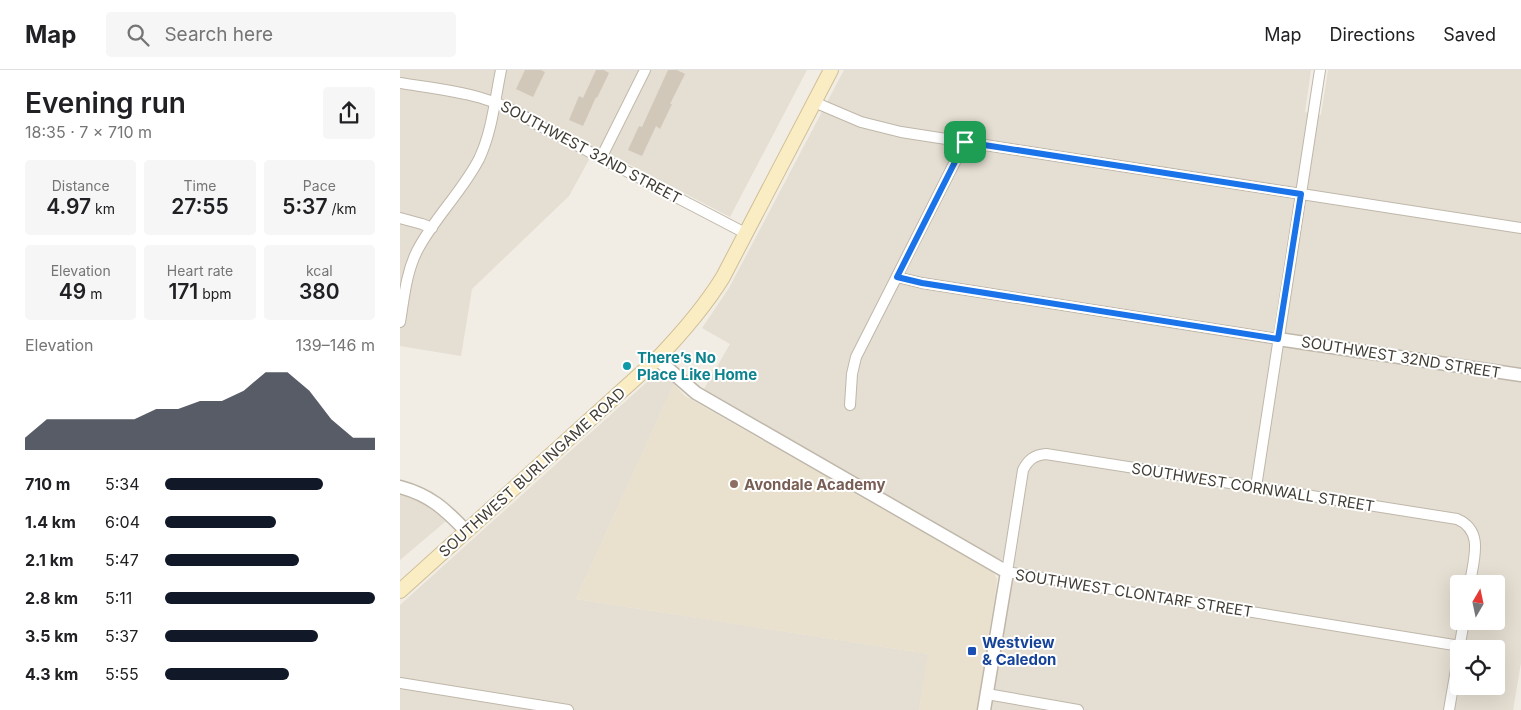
<!DOCTYPE html>
<html lang="en">
<head>
<meta charset="utf-8">
<style>
  :root { --surface:#fff; --page:#f6f6f6; --text:#202124; --muted:#757577; --line:#e0e0e0; --accent:#111827 }
  body { margin:0; font-family:Inter,sans-serif; background:var(--page); color:var(--text); height:100vh; display:flex; flex-direction:column; font-size:19px; white-space:nowrap }
  * { box-sizing:border-box; margin:0 }
  p { font-size:16px; color:var(--muted) }
  .icon { flex:none; width:28px; height:28px; fill:none; stroke:currentColor; stroke-width:2; stroke-linecap:round; stroke-linejoin:round }
  .map { position:relative; flex:1; overflow:hidden }
  .drawer { display:flex; flex-direction:column; background:var(--surface); width:400px }
  .drawer>* { flex:none }
  .needle { width:32px; rotate:9deg }
  .controls { position:absolute; left:1050px; top:505px; display:grid; gap:10px }
  .controls a { display:grid; place-items:center; width:55px; height:55px; border-radius:5px; background:var(--surface); box-shadow:0 5px 20px #0002; font-size:25px }
  .pin { position:absolute; display:grid; place-items:center; width:42px; height:42px; color:#fff; margin:-21px; border-radius:10px; box-shadow:0 2px 8px #0006 }
  .round { display:grid; place-items:center; flex:none; width:52px; height:52px; border-radius:5px; background:var(--page) }
  .overview { display:flex; align-items:center; justify-content:space-between; height:85px; padding:0 25px }
  h1 { font-size:28px; font-weight:600; line-height:38px }
  .figures { display:grid; grid-template-columns:repeat(3,1fr); gap:8px; height:85px; padding:5px 25px }
  .figures div { display:grid; align-content:center; border-radius:5px; background:var(--page); text-align:center }
  .figures b { font-size:21px; font-weight:600 }
  .figures small { font-size:14px; font-weight:400 }
  .figures p { font-size:14px }
  .chart { height:140px; padding:10px 25px }
  .chart p { display:flex; justify-content:space-between }
  .chart svg { width:100%; height:90px; margin-top:5px; fill:var(--accent); opacity:.7 }
  ul { padding:0 25px; list-style:none; font-size:16px }
  li { display:grid; grid-template-columns:80px 60px 1fr; align-items:center; height:38px }
  li i { height:12px; border-radius:6px; background:var(--accent) }
  header { display:flex; align-items:center; gap:30px; box-sizing:border-box; height:70px; padding:0 25px; background:var(--surface); border-bottom:1px solid var(--line) }
  header strong { font-size:24px }
  nav { display:flex; gap:28px; margin-inline-start:auto; font-size:18px }
  .search { width:350px; height:45px; background:var(--page); display:flex; align-items:center; gap:12px; box-sizing:border-box; padding:0 18px; border-radius:5px; color:var(--muted); font-size:19px }
  main { display:flex; flex:1; min-height:0 }
  .map>svg:first-child { display:block }
</style>
</head>
<body>
<header>
<strong>Map</strong>
<div class="search"><svg class="icon" aria-label="search" viewBox="0 0 24 24"><circle cx="10" cy="10" r="6"/><path d="M15 15l6 6"/></svg>Search here</div>
<nav><a>Map</a><a>Directions</a><a>Saved</a></nav>
</header>
<main>
<section class="drawer">
<div class="overview"><div><h1>Evening run</h1><p>18:35 · 7 × 710 m</p></div><a class="round"><svg class="icon" aria-label="share" viewBox="0 0 24 24"><path d="M12 15V3M7 8l5-5 5 5M5 13v7h14v-7"/></svg></a></div>
<div class="figures">
<div><p>Distance</p><b>4.97<small> km</small></b></div>
<div><p>Time</p><b>27:55</b></div>
<div><p>Pace</p><b>5:37<small> /km</small></b></div>
</div>
<div class="figures">
<div><p>Elevation</p><b>49<small> m</small></b></div>
<div><p>Heart rate</p><b>171<small> bpm</small></b></div>
<div><p>kcal</p><b>380</b></div>
</div>
<div class="chart"><p><span>Elevation</span>139–146 m</p>
<svg viewBox="0 0 160 44" preserveAspectRatio="none"><path d="M0 44V38L10 29L20 29L30 29L40 29L50 29L60 24L70 24L80 20L90 20L100 15L110 6L120 6L130 15L140 29L150 38L160 38V44z"/></svg>
</div>
<ul>
<li><b>710 m</b>5:34<i style="width:75%"></i></li>
<li><b>1.4 km</b>6:04<i style="width:53%"></i></li>
<li><b>2.1 km</b>5:47<i style="width:64%"></i></li>
<li><b>2.8 km</b>5:11<i style="width:100%"></i></li>
<li><b>3.5 km</b>5:37<i style="width:73%"></i></li>
<li><b>4.3 km</b>5:55<i style="width:59%"></i></li>
</ul>
</section>
<div class="map">
<svg width="1121" height="640" viewBox="0 0 1121 640">
  <rect width="100%" height="100%" fill="#f1ede4"/>
  <g fill="#e5ded2" fill-rule="evenodd">
    <polygon points="0,0 407,0 330,147 196,77 169,126 72,219 61,286 0,276"/>
    <path d="M 444,0 L 911,0 L 905,42 L 921,45 L 928,0 L 1121,0 L 1121,593 L 1113,640 L 590,640 L 614,495 L 584,482 L 304,319 L 330,274 L 302,258 L 329,218 ZM 1059,514 L 1096,514 L 1096,551 L 1059,551 ZM 1059,579 L 1096,579 L 1096,616 L 1059,616 Z"/>
    <polygon points="257,306 267,308 274,314 176,529 529,584 519,640 0,640 0,535 248,311"/>
    <polygon points="0,424 15,429 30,437 46,451 0,490"/>
  </g>
  <polygon fill="#e9e1ce" points="274,314 285,326 594,503 597,509 596,520 577,640 519,640 528,584 176,529"/>
  <g fill="#d2c8ba">
    <polygon points="125,0 141,0 145,2 133,27 116,19"/>
    <polygon points="196,0 204,0 209,3 197,28 196,27 183,56 169,50 179,26 183,28"/>
    <polygon points="268,0 277,0 285,4 270,34 272,34 260,59 256,56 242,86 228,80 239,56 242,57"/>
  </g>
  <g fill="none" stroke-linecap="round" stroke-linejoin="round">
    <defs>
      <g id="minor">
        <path d="M 0,13 C 51,21 94,24 138,55 L 347,164"/>
        <polyline points="414,32 461,52 501,62 1121,158"/>
        <polyline points="201,88 245,0"/>
        <polyline points="0,148 22,154 32,158"/>
        <polyline points="497,207 522,213 878,269"/>
        <path d="M 0,252 C 4,228 6,203 17,181 C 34,148 62,122 79,89 C 92,62 95,29 101,0"/>
        <polyline points="450,335 452,304 456,287 565,72"/>
        <polyline points="856,417 920,0"/>
        <path d="M 1060,576 L 607,502 L 623,400 C 628,390 634,385 646,384 L 1057,449 C 1085,461 1073,490 1070,514"/>
        <polyline points="1059,579 1064,551"/>
        <polyline points="0,613 168,640"/>
        <polyline points="587,624 678,640"/>
        <polyline points="1049,640 1059,582"/>
      </g>
      <g id="tertiary">
        <polyline points="878,269 1121,305"/>
        <polyline points="257,289 296,323 607,502 584,640"/>
        <path d="M 0,417 C 30,425 45,439 66,461"/>
      </g>
      <path id="secondary" d="M 0,521 L 257,289 C 282,263 304,238 323,207 L 431,0"/>
    </defs>
    <use href="#minor" stroke="#bfb7aa" stroke-width="12"/>
    <use href="#tertiary" stroke="#bfb7aa" stroke-width="15"/>
    <use href="#secondary" stroke="#cfbf96" stroke-width="16"/>
    <use href="#minor" stroke="#fff" stroke-width="10"/>
    <use href="#tertiary" stroke="#fff" stroke-width="12"/>
    <use href="#secondary" stroke="#fbedc3" stroke-width="14"/>
  </g>
  <g fill="none" stroke-linecap="round" stroke-linejoin="round">
    <defs>
      <polygon id="route" points="565,72 901,124 878,269 522,213 497,207"/>
    </defs>
    <use href="#route" stroke="#fff" stroke-width="10"/>
    <use href="#route" stroke="#1a73e8" stroke-width="6"/>
  </g>
  <circle fill="#0f9aa8" stroke="#fff" stroke-width="2" cx="227" cy="296" r="5"/>
  <circle fill="#8d6e63" stroke="#fff" stroke-width="2" cx="334" cy="414" r="5"/>
  <rect fill="#1a4fb4" stroke="#fff" stroke-width="2" x="567" y="576" width="10" height="10" rx="2.5"/>
  <g text-anchor="middle" dominant-baseline="central" stroke-width="4" stroke-linejoin="round" paint-order="stroke">
    <g font-size="15" fill="#423d34" stroke="#fff">
      <text transform="translate(191 82) rotate(28)">SOUTHWEST 32ND STREET</text>
      <text transform="translate(1001 287) rotate(9)">SOUTHWEST 32ND STREET</text>
      <text transform="translate(132 402) rotate(-42)">SOUTHWEST BURLINGAME ROAD</text>
      <text transform="translate(853 417) rotate(9)">SOUTHWEST CORNWALL STREET</text>
      <text transform="translate(734 523) rotate(9)">SOUTHWEST CLONTARF STREET</text>
    </g>
    <g font-size="15" font-weight="bold" fill="#0d838f" stroke="#fff" text-anchor="start">
      <text x="237" y="287">There’s No<tspan x="237" dy="17">Place Like Home</tspan></text>
    </g>
    <g font-size="15" font-weight="bold" fill="#785e54" stroke="#fff" text-anchor="start">
      <text x="344" y="414">Avondale Academy</text>
    </g>
    <g font-size="15" font-weight="bold" fill="#164399" stroke="#fff" text-anchor="start">
      <text x="582" y="572">Westview<tspan x="582" dy="17">&amp; Caledon</tspan></text>
    </g>
  </g>
</svg>
<div class="controls">
<a><svg class="needle" viewBox="-14 -14 28 28"><path d="M0-13l5 13h-10z" fill="#e53935"/><path d="M0 13l5-13h-10z" fill="#757577"/></svg></a>
<a><svg class="icon" aria-label="locate" viewBox="0 0 24 24"><circle cx="12" cy="12" r="6"/><path d="M12 2v4M12 18v4M2 12h4M18 12h4"/></svg></a>
</div>
<div class="pin" style="left:565px;top:72px;background:#1e9e55"><svg class="icon" aria-label="arrive" viewBox="0 0 24 24"><path d="M6 21V4h12l-3 4 3 4H6"/></svg></div>
</div>
</main>
</body>
</html>
